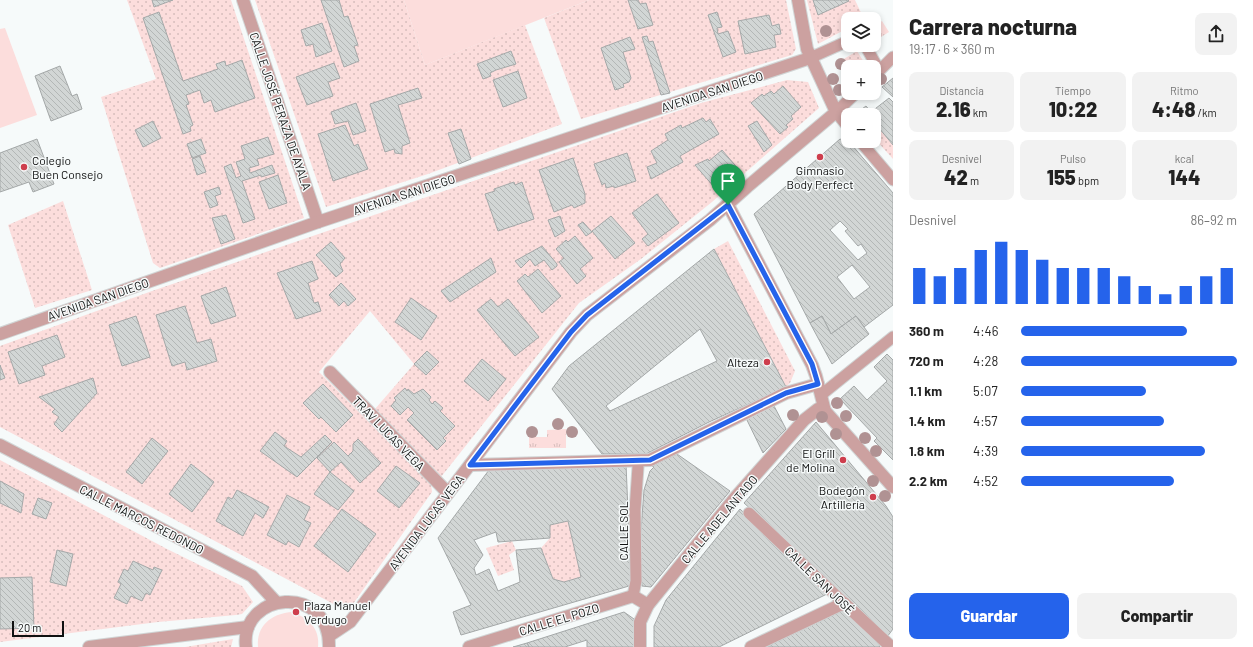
<!DOCTYPE html>
<html lang="es">
<head>
<meta charset="utf-8">
<style>
  :root { --surface:#fff; --page:#f2f2f2; --text:#222; --muted:#767676; --accent:#2563eb }
  body { margin:0; font-family:Barlow,sans-serif; background:var(--page); color:var(--text); height:100vh; display:flex; flex-direction:column; font-size:15px; white-space:nowrap }
  * { box-sizing:border-box; margin:0 }
  p { font-size:13px; color:var(--muted) }
  .icon { flex:none; width:22px; height:22px; fill:none; stroke:currentColor; stroke-width:2; stroke-linecap:round; stroke-linejoin:round }
  .map { position:relative; flex:1; overflow:hidden }
  .panel { display:flex; flex-direction:column; background:var(--surface); width:360px }
  .panel>* { flex:none }
  .tools { position:absolute; left:841px; top:12px; display:grid; gap:8px }
  .tools a { display:grid; place-items:center; width:40px; height:40px; border-radius:8px; background:var(--surface); box-shadow:0 2px 6px #0003; font-size:20px }
  .scale { position:absolute; left:12px; bottom:10px; width:52px; box-sizing:border-box; padding-left:4px; border:2px solid #101111; border-top:0; font-size:11px; line-height:14px; white-space:nowrap; color:#101111; -webkit-text-stroke:3px #f6fafa; paint-order:stroke }
  .pin { position:absolute; display:grid; place-items:center; width:34px; height:34px; color:#fff; margin:-41px -17px; border-radius:50% 50% 50% 0; rotate:-45deg; box-shadow:0 0 4px #0007 }
  .pin .icon { rotate:45deg }
  .round { display:grid; place-items:center; flex:none; width:42px; height:42px; border-radius:8px; background:var(--page) }
  .headline { display:flex; align-items:center; justify-content:space-between; height:68px; padding:0 16px }
  h1 { font-size:22px; font-weight:800; line-height:30px }
  .stats { display:grid; grid-template-columns:repeat(3,1fr); gap:6px; height:68px; padding:4px 16px }
  .stats div { display:grid; align-content:center; border-radius:8px; background:var(--page); text-align:center }
  .stats b { font-size:20px; font-weight:800 }
  .stats small { font-size:11px; font-weight:400 }
  .stats p { font-size:11px }
  .chart { height:112px; padding:8px 16px }
  .chart p { display:flex; justify-content:space-between }
  .chart svg { width:100%; height:72px; margin-top:4px; stroke:var(--accent); stroke-width:6 }
  .action { display:flex; gap:8px; margin-top:auto; padding:8px 16px }
  .action a { flex:1; height:46px; border-radius:8px; background:var(--accent); color:#fff; font-size:16px; font-weight:800; line-height:46px; text-align:center }
  .action a+a { background:var(--page); color:var(--text) }
  ul { padding:0 16px; list-style:none; font-size:13px }
  li { display:grid; grid-template-columns:64px 48px 1fr; align-items:center; height:30px }
  li i { height:10px; border-radius:5px; background:var(--accent) }
  main { display:flex; flex:1; min-height:0 }
  .map>svg:first-child { display:block }
</style>
</head>
<body>
<main>
<div class="map">
<svg width="893" height="647" viewBox="0 0 893 647">
  <defs>
    <pattern id="park-tufts" width="24" height="20" patternUnits="userSpaceOnUse"><rect width="24" height="20" fill="#fcdddc"/><path d="M3 7l-1-3M5 7V3M7 7l1-3M15 17l-1-3M17 17v-4M19 17l1-3" fill="none" stroke="#d7bdbc"/></pattern>
    <pattern id="garden-dots" width="8" height="8" patternUnits="userSpaceOnUse"><rect width="8" height="8" fill="#fcdddc"/><path d="M2 2h.1M6 6h.1" fill="none" stroke="#d7bdbc" stroke-width="1.8" stroke-linecap="round"/></pattern>
    <pattern id="building-back-hatch" width="6" height="6" patternUnits="userSpaceOnUse"><rect width="6" height="6" fill="#d2d6d5"/><path d="M-1 5l2 2M0 0l6 6M5-1l2 2" fill="none" stroke="#b3b7b6"/></pattern>
  </defs>
  <rect width="100%" height="100%" fill="#f6fafa"/>
  <g fill="#fcdddc">
    <polygon points="404,0 589,0 425,65"/>
    <polygon points="5,28 37,115 0,128 0,29"/>
    <path d="M 291,612 C 308,617 320,628 318,647 L 258,647 C 256,626 271,614 291,612 Z"/>
  </g>
  <g fill="url(#park-tufts)">
    <polygon points="882,21 889,32 876,40 874,37 874,26"/>
    <polygon points="566,429 566,448 529,448 529,437 547,437 547,430"/>
  </g>
  <g fill="url(#garden-dots)">
    <polygon points="127,0 231,0 304,218 160,268 153,263 101,97 156,79"/>
    <polygon points="255,0 404,0 425,65 525,25 562,124 428,174 326,207"/>
    <polygon points="589,0 786,0 796,49 792,55 581,119 544,18"/>
    <polygon points="807,0 813,0 818,15 848,0 855,0 864,19 848,19 848,28 818,44"/>
    <polygon points="857,51 867,67 848,67 848,70 842,60"/>
    <polygon points="787,80 808,82 819,108 712,202 641,259 579,303 441,477 375,409 414,364 370,311 319,372 431,484 432,492 353,604 343,609 0,427 0,346 152,291 701,103"/>
    <polygon points="874,122 893,145 893,159 874,138"/>
    <polygon points="63,201 92,290 35,308 8,225"/>
    <polygon points="728,241 795,371 790,383 786,387 714,249"/>
    <polygon points="0,460 167,549 242,586 253,602 242,614 236,615 158,622 0,642"/>
    <polygon points="568,521 581,577 564,582 553,579 541,548 550,538 550,525"/>
    <polygon points="512,541 516,550 509,555 514,570 498,576 486,548"/>
    <polygon points="233,639 231,647 185,647"/>
  </g>
  <g fill="url(#building-back-hatch)" stroke="#a4a8a8" fill-rule="evenodd">
    <polygon points="152,0 173,0 154,7"/>
    <polygon points="321,0 339,0 344,17 348,16 358,45 354,46 359,61 344,67"/>
    <polygon points="628,0 638,0 640,4 646,3 653,25 638,29"/>
    <polygon points="813,0 848,0 849,1 818,15"/>
    <polygon points="159,12 183,81 218,69 216,64 225,61 226,66 242,60 255,98 215,112 211,100 204,103 200,90 186,95 189,104 186,105 193,125 190,127 191,131 183,134 143,18"/>
    <polygon points="717,12 722,27 717,28 718,34 728,31 736,52 723,57 708,15"/>
    <polygon points="769,15 772,26 779,24 781,34 774,35 776,47 745,54 738,21"/>
    <polygon points="322,23 332,51 316,57 313,44 306,46 301,30"/>
    <polygon points="647,36 649,42 653,41 670,93 661,95 642,37"/>
    <polygon points="630,37 635,49 623,52 631,78 629,82 623,84 624,87 615,90 601,48"/>
    <polygon points="511,51 516,64 496,70 490,73 491,76 483,79 477,64"/>
    <polygon points="334,63 340,78 328,82 333,96 307,105 296,77"/>
    <polygon points="60,66 72,96 77,94 82,109 51,121 35,76"/>
    <polygon points="518,71 527,98 503,107 493,80"/>
    <polygon points="893,78 893,97 882,87"/>
    <polygon points="783,86 801,107 791,116 793,119 786,125 788,127 780,134 751,103 762,94 764,96 771,91 774,94"/>
    <polygon points="418,88 422,98 398,105 410,143 402,146 402,154 395,153 394,149 385,152 370,104"/>
    <polygon points="889,98 893,102 893,145 874,122 874,115 854,115 866,106 871,112"/>
    <polygon points="356,103 366,131 353,135 348,121 335,124 331,112"/>
    <polygon points="703,118 706,122 710,119 719,134 680,156 683,162 651,179 647,167 657,163 651,151 668,140 665,134 681,125 682,128"/>
    <polygon points="153,121 161,138 143,147 135,130"/>
    <polygon points="757,121 772,145 764,152 748,126"/>
    <polygon points="345,125 354,146 358,144 368,169 333,181 318,134"/>
    <polygon points="461,129 471,159 459,164 448,133"/>
    <polygon points="268,137 274,154 257,159 259,165 249,168 250,173 272,165 275,173 261,177 261,175 242,181 255,219 243,223 224,167 231,164 236,178 241,176 236,162 245,159 241,146"/>
    <polygon points="37,139 54,184 33,192 29,182 0,192 0,153"/>
    <polygon points="201,139 206,153 192,158 187,144"/>
    <path d="M 840,139 L 851,144 L 893,193 L 893,305 L 864,327 L 856,316 L 831,334 L 822,316 L 810,323 L 754,214 ZM 840,221 L 848,229 L 845,231 L 858,246 L 861,244 L 867,253 L 858,260 L 830,230 ZM 852,265 L 870,287 L 854,299 L 837,277 Z"/>
    <polygon points="722,150 741,172 721,187 718,183 714,187 695,165 708,159 709,161"/>
    <polygon points="627,153 636,181 614,188 614,186 606,188 605,183 602,185 594,164"/>
    <polygon points="200,156 206,172 197,175 192,159"/>
    <polygon points="573,158 585,194 585,203 574,208 572,205 554,212 539,170"/>
    <polygon points="278,175 287,203 269,209 259,182"/>
    <polygon points="514,182 515,185 522,182 534,219 498,231 485,194 495,191 494,189"/>
    <polygon points="219,187 221,194 215,196 218,205 210,208 204,192"/>
    <polygon points="657,194 679,223 648,246 642,239 648,234 632,213"/>
    <polygon points="226,215 235,239 221,244 212,218"/>
    <polygon points="560,216 565,231 555,237 548,220"/>
    <polygon points="611,216 635,243 615,259 592,231"/>
    <polygon points="583,222 592,232 586,236 578,225"/>
    <polygon points="575,236 593,258 580,269 586,276 577,284 559,262 564,258 556,249 566,240 568,242"/>
    <polygon points="331,242 345,258 340,264 343,271 336,277 316,255"/>
    <polygon points="542,246 557,264 557,266 552,270 544,260 535,266 530,259 521,268 515,261"/>
    <path d="M 714,249 L 786,387 L 709,422 L 646,454 L 602,454 L 552,389 L 569,366 ZM 700,329 L 717,361 L 610,411 L 606,406 Z"/>
    <polygon points="491,258 496,272 450,302 441,291"/>
    <polygon points="312,261 318,279 308,283 314,303 318,302 321,311 296,319 277,273"/>
    <polygon points="538,269 561,296 542,313 517,281 525,274 528,277"/>
    <polygon points="341,283 356,299 348,306 344,301 339,306 329,295"/>
    <polygon points="226,287 236,316 211,324 201,296"/>
    <polygon points="411,298 437,316 421,340 395,322"/>
    <polygon points="491,299 498,307 508,299 539,337 515,356 477,310"/>
    <polygon points="185,306 197,343 211,339 217,361 187,370 185,362 172,366 156,315"/>
    <polygon points="136,316 150,357 122,366 109,325"/>
    <polygon points="822,316 831,334 856,316 869,334 832,364 810,323"/>
    <polygon points="57,335 65,357 42,366 45,375 19,384 8,352"/>
    <polygon points="427,351 439,362 426,375 414,364"/>
    <polygon points="887,354 893,360 893,460 874,441 877,438 840,399 854,386 867,400 887,381 874,367"/>
    <polygon points="482,359 506,379 488,401 464,381"/>
    <polygon points="0,365 5,378 0,380"/>
    <polygon points="93,378 97,393 62,432 54,424 59,417 52,412 55,409 39,397"/>
    <polygon points="323,384 353,415 336,432 321,417 319,419 303,403"/>
    <polygon points="405,388 407,391 408,389 414,394 423,389 431,397 429,400 432,404 435,401 443,408 440,411 455,426 443,438 446,441 437,450 407,420 414,413 408,407 400,415 391,406 396,400 394,398"/>
    <polygon points="773,404 786,429 763,453 745,416"/>
    <polygon points="816,422 886,506 893,517 893,629 887,637 812,564 744,503"/>
    <polygon points="275,432 287,441 284,446 301,457 325,435 332,442 297,477 260,451"/>
    <polygon points="152,438 168,451 142,484 126,472"/>
    <polygon points="358,439 381,463 360,483 341,462 330,472 317,458 334,442 348,456 353,451 353,444"/>
    <polygon points="677,454 730,491 651,587 642,586 639,557 644,490 650,471 654,467 652,466"/>
    <polygon points="191,464 214,482 192,512 169,494"/>
    <path d="M 626,464 L 631,581 L 629,586 L 461,635 L 453,612 L 471,605 L 438,538 L 489,470 ZM 568,521 L 581,577 L 564,582 L 553,579 L 541,548 L 516,550 L 520,582 L 498,591 L 489,569 L 476,575 L 474,568 L 483,555 L 474,540 L 496,532 L 498,542 L 550,538 L 550,525 Z"/>
    <polygon points="396,466 420,483 399,508 377,491"/>
    <polygon points="330,472 354,491 338,510 314,494"/>
    <polygon points="0,481 24,494 21,513 0,503"/>
    <polygon points="237,490 269,507 263,518 255,513 243,536 216,521 228,497 232,499"/>
    <polygon points="287,495 310,507 304,520 311,523 299,547 288,541 286,545 267,535"/>
    <polygon points="38,498 52,503 46,519 32,514"/>
    <polygon points="342,509 376,534 348,572 314,546"/>
    <polygon points="740,509 829,593 719,647 654,647 654,626 666,600"/>
    <polygon points="57,550 73,554 66,586 50,582"/>
    <polygon points="133,561 153,570 154,567 162,570 150,595 146,593 142,601 131,596 127,604 114,598 121,584 118,582 124,569 128,571"/>
    <polygon points="32,577 34,628 0,629 0,578"/>
    <polygon points="846,609 883,642 879,647 766,647"/>
    <polygon points="624,612 634,619 634,647 587,647 587,640 565,647 529,647 527,643"/>
    <polygon points="527,643 529,647 513,647"/>
  </g>
  <g fill="none" stroke-linecap="round" stroke-linejoin="round">
    <defs>
      <g id="pedestrian">
        <polyline points="865,45 879,70"/>
        <polyline points="810,58 848,41"/>
        <polyline points="875,75 893,57"/>
        <polyline points="848,127 836,112 856,93"/>
        <polyline points="860,141 893,180"/>
        <polyline points="821,395 893,337"/>
        <polyline points="749,513 844,603"/>
        <polyline points="633,596 636,581 635,510 638,467"/>
      </g>
      <g id="minor">
        <polyline points="243,0 318,222"/>
        <polyline points="728,205 812,365 816,376 825,411 893,487"/>
        <polyline points="0,334 318,222 810,58"/>
        <polyline points="330,372 448,493"/>
        <polyline points="0,445 252,576 276,602"/>
        <polyline points="470,465 650,460 786,393 818,384"/>
        <polyline points="329,636 350,622 571,332 587,315 710,220 747,187 836,112 807,49 798,0"/>
        <polyline points="89,647 248,627"/>
        <path d="M 246,647 C 239,592 330,582 329,647"/>
        <polyline points="469,647 633,596 648,605"/>
        <polyline points="640,647 640,622 648,605 734,499 804,420 818,409 825,411"/>
        <polyline points="751,647 844,603 890,646"/>
      </g>
    </defs>
    <use href="#pedestrian" stroke="#d1d5d5" stroke-width="13"/>
    <use href="#minor" stroke="#d1d5d5" stroke-width="14"/>
    <use href="#pedestrian" stroke="#cca1a0" stroke-width="11"/>
    <use href="#minor" stroke="#cca1a0" stroke-width="12"/>
  </g>
  <g fill="#b09293">
    <circle cx="826" cy="31" r="6"/>
    <circle cx="841" cy="64" r="6"/>
    <circle cx="833" cy="79" r="6"/>
    <circle cx="881" cy="79" r="6"/>
    <circle cx="839" cy="90" r="6"/>
    <circle cx="837" cy="403" r="6"/>
    <circle cx="793" cy="415" r="6"/>
    <circle cx="846" cy="416" r="6"/>
    <circle cx="822" cy="417" r="6"/>
    <circle cx="558" cy="424" r="6"/>
    <circle cx="532" cy="432" r="6"/>
    <circle cx="572" cy="432" r="6"/>
    <circle cx="836" cy="434" r="6"/>
    <circle cx="865" cy="438" r="6"/>
    <circle cx="876" cy="451" r="6"/>
    <circle cx="873" cy="481" r="6"/>
    <circle cx="885" cy="496" r="6"/>
  </g>
  <g fill="none" stroke-linecap="round" stroke-linejoin="round">
    <defs>
      <polygon id="route" points="728,205 812,364 818,384 786,393 650,460 470,465 571,332 587,315"/>
    </defs>
    <use href="#route" stroke="#fff" stroke-width="8"/>
    <use href="#route" stroke="#2563eb" stroke-width="5"/>
  </g>
  <g fill="#ce3e4d" stroke="#f6fafa" stroke-width="1.5">
    <circle cx="820" cy="157" r="4"/>
    <circle cx="24" cy="167" r="4"/>
    <circle cx="767" cy="362" r="4"/>
    <circle cx="843" cy="460" r="4"/>
    <circle cx="873" cy="497" r="4"/>
    <circle cx="296" cy="612" r="4"/>
  </g>
  <g text-anchor="middle" dominant-baseline="central" stroke-width="3" stroke-linejoin="round" paint-order="stroke">
    <g font-size="12" fill="#101111" stroke="#f6fafa">
      <text transform="translate(712 91) rotate(-18)">AVENIDA SAN DIEGO</text>
      <text transform="translate(281 111) rotate(71)">CALLE JOSÉ PERAZA DE AYALA</text>
      <text transform="translate(404 194) rotate(-18)">AVENIDA SAN DIEGO</text>
      <text transform="translate(98 299) rotate(-19)">AVENIDA SAN DIEGO</text>
      <text transform="translate(389 433) rotate(46)">TRAV LUCAS VEGA</text>
      <text transform="translate(142 519) rotate(27)">CALLE MARCOS REDONDO</text>
      <text transform="translate(719 519) rotate(-50)">CALLE ADELANTADO</text>
      <text transform="translate(426 522) rotate(-53)">AVENIDA LUCAS VEGA</text>
      <text transform="translate(623 531) rotate(-90)">CALLE SOL</text>
      <text transform="translate(820 580) rotate(44)">CALLE SAN JOSÉ</text>
      <text transform="translate(559 619) rotate(-17)">CALLE EL POZO</text>
    </g>
    <g font-size="12" fill="#101111" stroke="#f6fafa" text-anchor="end">
      <text x="32" y="160" text-anchor="start">Colegio<tspan x="32" dy="14">Buen Consejo</tspan></text>
      <text x="820" y="170" text-anchor="middle">Gimnasio<tspan x="820" dy="14">Body Perfect</tspan></text>
      <text x="759" y="362">Alteza</text>
      <text x="835" y="453">El Grill<tspan x="835" dy="14">de Molina</tspan></text>
      <text x="865" y="490">Bodegón<tspan x="865" dy="14">Artillería</tspan></text>
      <text x="304" y="605" text-anchor="start">Plaza Manuel<tspan x="304" dy="14">Verdugo</tspan></text>
    </g>
  </g>
</svg>
<div class="tools">
<a><svg class="icon" aria-label="layers" viewBox="0 0 24 24"><path d="M12 4l9 5-9 5-9-5zM3 14l9 5 9-5"/></svg></a>
<a>+</a>
<a>−</a>
</div>
<div class="scale">20 m</div>
<div class="pin" style="left:728px;top:205px;background:#1e9e55"><svg class="icon" aria-label="arrive" viewBox="0 0 24 24"><path d="M6 21V4h12l-3 4 3 4H6"/></svg></div>
</div>
<section class="panel">
<div class="headline"><div><h1>Carrera nocturna</h1><p>19:17 · 6 × 360 m</p></div><a class="round"><svg class="icon" aria-label="share" viewBox="0 0 24 24"><path d="M12 15V3M7 8l5-5 5 5M5 13v7h14v-7"/></svg></a></div>
<div class="stats">
<div><p>Distancia</p><b>2.16<small> km</small></b></div>
<div><p>Tiempo</p><b>10:22</b></div>
<div><p>Ritmo</p><b>4:48<small> /km</small></b></div>
</div>
<div class="stats">
<div><p>Desnivel</p><b>42<small> m</small></b></div>
<div><p>Pulso</p><b>155<small> bpm</small></b></div>
<div><p>kcal</p><b>144</b></div>
</div>
<div class="chart"><p><span>Desnivel</span>86–92 m</p>
<svg viewBox="0 0 160 44" preserveAspectRatio="none"><path d="M5 44V22M15 44V27M25 44V22M35 44V11M45 44V6M55 44V11M65 44V17M75 44V22M85 44V22M95 44V22M105 44V27M115 44V33M125 44V38M135 44V33M145 44V27M155 44V22"/></svg>
</div>
<ul>
<li><b>360 m</b>4:46<i style="width:77%"></i></li>
<li><b>720 m</b>4:28<i style="width:100%"></i></li>
<li><b>1.1 km</b>5:07<i style="width:58%"></i></li>
<li><b>1.4 km</b>4:57<i style="width:66%"></i></li>
<li><b>1.8 km</b>4:39<i style="width:85%"></i></li>
<li><b>2.2 km</b>4:52<i style="width:71%"></i></li>
</ul>
<div class="action"><a>Guardar</a><a>Compartir</a></div>
</section>
</main>
</body>
</html>
